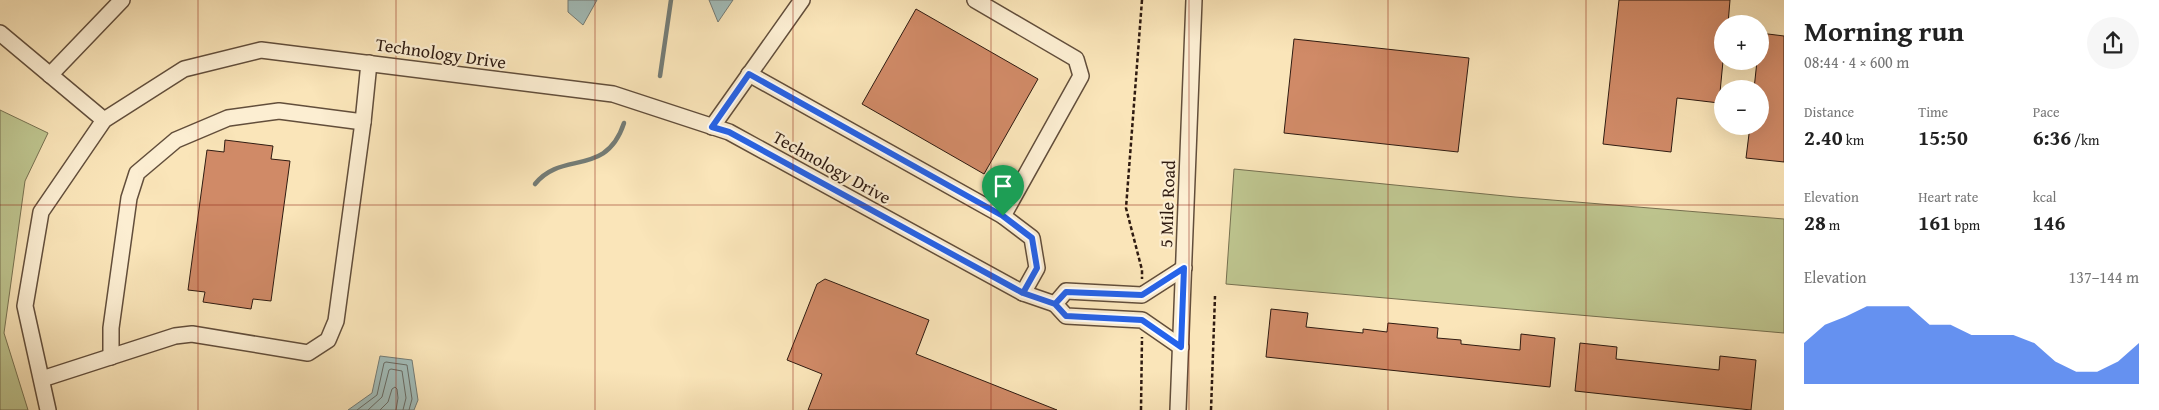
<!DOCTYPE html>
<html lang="en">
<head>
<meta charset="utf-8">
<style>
  :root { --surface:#fff; --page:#f6f6f6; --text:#222; --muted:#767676; --accent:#2563eb }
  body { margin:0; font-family:"Gentium Book Plus",serif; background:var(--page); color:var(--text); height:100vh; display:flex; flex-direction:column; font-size:19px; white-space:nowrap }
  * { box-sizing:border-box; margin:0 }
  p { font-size:16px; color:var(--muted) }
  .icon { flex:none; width:28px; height:28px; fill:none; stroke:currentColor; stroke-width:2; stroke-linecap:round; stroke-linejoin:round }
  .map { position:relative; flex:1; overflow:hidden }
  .side { display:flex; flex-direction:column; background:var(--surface); width:375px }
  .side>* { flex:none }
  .buttons { position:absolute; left:1714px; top:15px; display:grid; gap:10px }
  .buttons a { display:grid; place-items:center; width:55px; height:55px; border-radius:50%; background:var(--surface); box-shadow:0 5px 20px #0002; font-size:25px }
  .pin { position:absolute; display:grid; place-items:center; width:42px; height:42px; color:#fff; margin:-51px -21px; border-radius:50% 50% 50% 0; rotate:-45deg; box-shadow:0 0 5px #0007 }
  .pin .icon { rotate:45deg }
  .round { display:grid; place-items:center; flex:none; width:52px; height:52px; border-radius:26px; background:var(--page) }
  .headline { display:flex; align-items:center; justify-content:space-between; height:85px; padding:0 20px }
  h1 { font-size:28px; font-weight:800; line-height:38px }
  .figures { display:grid; grid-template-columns:repeat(3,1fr); gap:8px; height:85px; padding:5px 20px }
  .figures div { display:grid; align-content:center }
  .figures b { font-size:21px; font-weight:800 }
  .figures small { font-size:14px; font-weight:400 }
  .figures p { font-size:14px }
  .chart { height:140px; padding:10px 20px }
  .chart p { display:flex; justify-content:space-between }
  .chart svg { width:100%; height:90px; margin-top:5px; fill:var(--accent); opacity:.7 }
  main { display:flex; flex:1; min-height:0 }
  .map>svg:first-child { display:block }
</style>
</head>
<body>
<main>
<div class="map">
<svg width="1784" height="410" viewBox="0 0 1784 410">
  <rect width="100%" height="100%" fill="#fae5b9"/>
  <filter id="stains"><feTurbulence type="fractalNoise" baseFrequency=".004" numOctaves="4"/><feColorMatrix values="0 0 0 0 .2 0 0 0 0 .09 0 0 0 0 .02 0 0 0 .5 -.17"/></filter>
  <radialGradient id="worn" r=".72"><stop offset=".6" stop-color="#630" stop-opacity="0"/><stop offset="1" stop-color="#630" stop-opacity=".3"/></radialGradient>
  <g fill="#bec58f" stroke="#767050">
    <polygon points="0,110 48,133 25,181 4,333 28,410 0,410"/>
    <polygon points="1234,169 1515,197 1784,219 1784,333 1226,284"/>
  </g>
  <g fill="#a2bdba" stroke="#747c76">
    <polygon points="568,0 597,0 583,25 568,12"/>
    <polygon points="709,0 733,0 718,22"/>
    <polygon points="380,356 412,360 418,400 414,410 348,410 372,393"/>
  </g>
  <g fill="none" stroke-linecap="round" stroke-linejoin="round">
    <g stroke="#686c66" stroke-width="1">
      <polyline points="357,410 377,395 384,363 386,362 407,365 412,399 409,410"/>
      <polyline points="368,410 382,397 389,370 391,369 402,371 406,398 403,410"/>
      <polyline points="380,410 388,402 392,389 395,387 397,389 398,398 396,410"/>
    </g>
    <g stroke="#747c76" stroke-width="4.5">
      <polyline points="660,76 671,0"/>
      <path d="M 535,184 C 562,150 606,178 624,123"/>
    </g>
  </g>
  <g fill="#d08a67" stroke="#2f1b11">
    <polygon points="1619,0 1730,0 1728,24 1722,24 1723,61 1719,103 1677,98 1671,152 1603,144"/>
    <polygon points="916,9 1038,79 984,174 862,104"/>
    <polygon points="1760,33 1784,36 1784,162 1746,158 1750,126 1760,126 1760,89 1754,89 1757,61 1760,61"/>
    <polygon points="1294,39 1469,58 1458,152 1284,133"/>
    <polygon points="225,140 273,146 271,159 290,161 271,301 253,299 251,309 203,302 205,292 188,290 207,150 224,152"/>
    <polygon points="825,279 929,320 916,354 1057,410 808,410 822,374 787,360 817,284"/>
    <polygon points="1271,309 1308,313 1306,327 1363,333 1363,329 1387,332 1388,323 1438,328 1437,338 1461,340 1461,344 1520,350 1521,334 1555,338 1550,387 1266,357"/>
    <polygon points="1580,343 1617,347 1616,359 1719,370 1720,356 1756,360 1751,410 1575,391"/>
  </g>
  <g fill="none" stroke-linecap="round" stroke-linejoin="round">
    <defs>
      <g id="minor">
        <polyline points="975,0 1076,59 1081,76 1003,216 1032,238 1037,268 1023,293"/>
        <polyline points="0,33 104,120"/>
        <polyline points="749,74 1003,216"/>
        <polyline points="50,75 122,0"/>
        <polyline points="712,127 802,0"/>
        <polyline points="1181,347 1142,320 1066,316 1055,304 1066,291 1142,295 1184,268"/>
        <polyline points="111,357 111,328 129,198 137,173 176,140 228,118 279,111 363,122"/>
        <polyline points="42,379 175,336 192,334 308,353 328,340 336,321 363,122 369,63"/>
        <polyline points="48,410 25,306 41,212 104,120 184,69 261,50 613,94 729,132 1023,293 1055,304"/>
        <polyline points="1178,410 1194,0"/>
      </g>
    </defs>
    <use href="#minor" stroke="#624e3b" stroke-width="18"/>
    <g stroke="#2f1b11" stroke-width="2.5" stroke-dasharray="4 2.5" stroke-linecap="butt">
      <polyline points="1142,0 1126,208 1142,270 1142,279"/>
      <polyline points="1141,410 1142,337"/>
      <polyline points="1211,410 1215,296"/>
    </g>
    <use href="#minor" stroke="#fceed2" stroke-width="15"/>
  </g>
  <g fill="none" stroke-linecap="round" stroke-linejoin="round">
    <defs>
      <polyline id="route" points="1003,216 749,74 712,127 729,132 1023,293 1055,304 1066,316 1142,320 1181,347 1184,268 1142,295 1066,292 1055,304 1023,293 1037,268 1032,238 1003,216"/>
    </defs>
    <use href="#route" stroke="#fff" stroke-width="10"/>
    <use href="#route" stroke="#2563eb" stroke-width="6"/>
  </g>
  <path fill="none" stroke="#8f2418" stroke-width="1" stroke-opacity="0.55" d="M 198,0 L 198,410M 396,0 L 396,410M 595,0 L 595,410M 793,0 L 793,410M 991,0 L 991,410M 1189,0 L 1189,410M 1388,0 L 1388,410M 1586,0 L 1586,410M 0,205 L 1784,205"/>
  <g text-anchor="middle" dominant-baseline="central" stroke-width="4.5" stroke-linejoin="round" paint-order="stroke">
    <g font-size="18" fill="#2f1b11" stroke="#fceed2">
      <text transform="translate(441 53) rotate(8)">Technology Drive</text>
      <text transform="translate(832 167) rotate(29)">Technology Drive</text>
      <text transform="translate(1167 204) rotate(-88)">5 Mile Road</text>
    </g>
  </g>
  <rect width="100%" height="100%" filter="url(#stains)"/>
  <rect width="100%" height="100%" fill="url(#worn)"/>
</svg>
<div class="buttons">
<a>+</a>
<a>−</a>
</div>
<div class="pin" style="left:1003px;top:216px;background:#1e9e55"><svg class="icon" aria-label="arrive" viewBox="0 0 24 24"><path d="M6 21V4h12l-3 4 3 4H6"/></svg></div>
</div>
<section class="side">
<div class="headline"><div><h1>Morning run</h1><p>08:44 · 4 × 600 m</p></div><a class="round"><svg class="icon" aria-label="share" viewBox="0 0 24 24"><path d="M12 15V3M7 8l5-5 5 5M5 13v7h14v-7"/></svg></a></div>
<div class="figures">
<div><p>Distance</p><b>2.40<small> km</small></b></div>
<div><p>Time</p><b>15:50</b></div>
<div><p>Pace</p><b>6:36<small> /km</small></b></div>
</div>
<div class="figures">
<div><p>Elevation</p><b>28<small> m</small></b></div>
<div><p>Heart rate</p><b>161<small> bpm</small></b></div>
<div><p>kcal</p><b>146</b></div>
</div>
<div class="chart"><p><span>Elevation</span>137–144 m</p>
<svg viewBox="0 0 160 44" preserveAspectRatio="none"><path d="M0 44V24L10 15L20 11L30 6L40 6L50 6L60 15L70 15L80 20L90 20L100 20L110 24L120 33L130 38L140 38L150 33L160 24V44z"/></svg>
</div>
</section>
</main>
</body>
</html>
